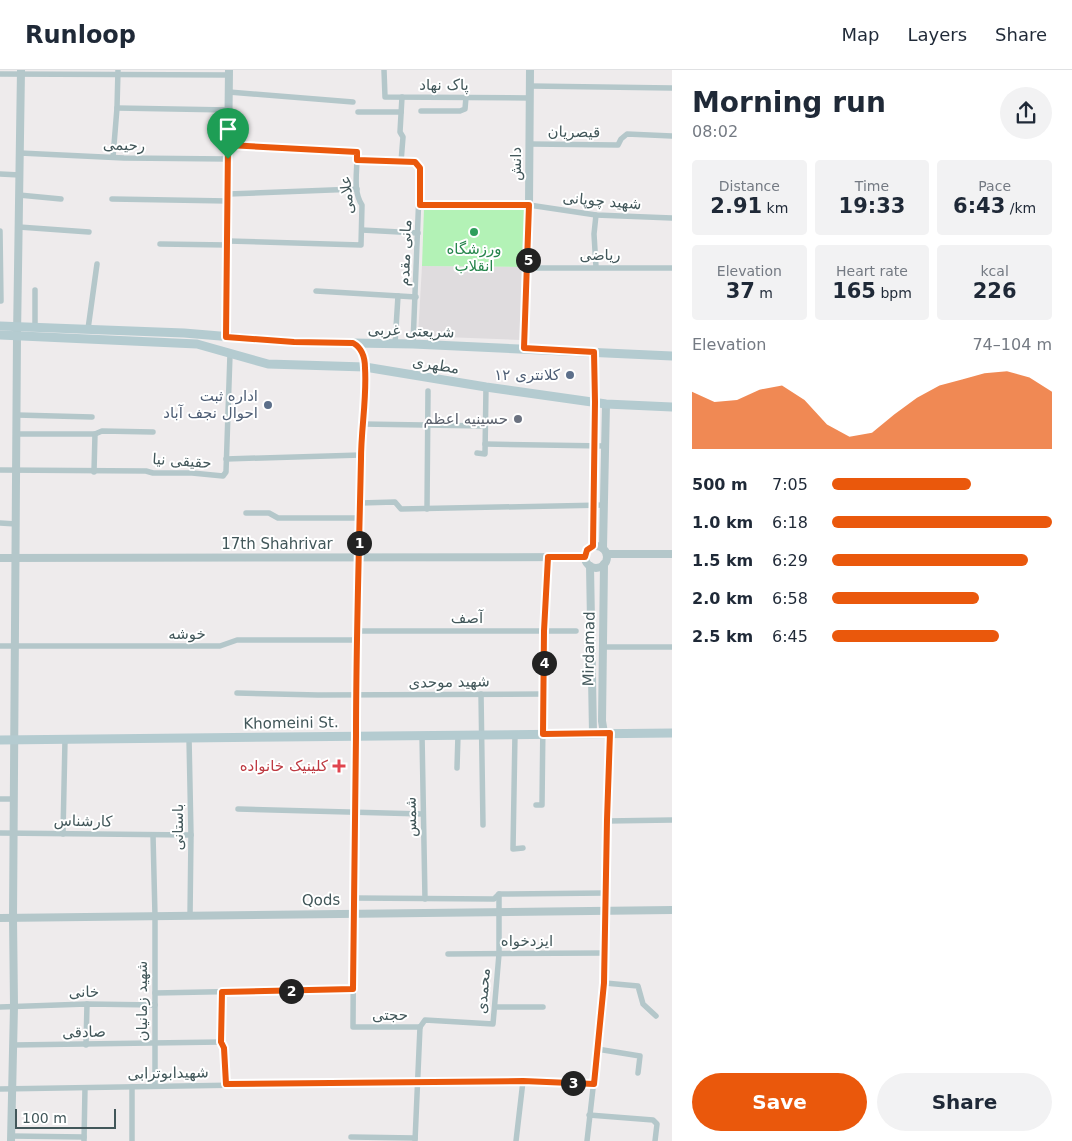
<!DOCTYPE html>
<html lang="en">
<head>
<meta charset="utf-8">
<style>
  :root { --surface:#fff; --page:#f2f2f3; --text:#1f2937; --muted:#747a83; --line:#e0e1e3; --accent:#ea580c }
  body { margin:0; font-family:"DejaVu Sans",Vazirmatn,sans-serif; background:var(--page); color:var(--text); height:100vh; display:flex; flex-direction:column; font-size:19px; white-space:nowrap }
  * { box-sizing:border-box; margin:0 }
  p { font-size:16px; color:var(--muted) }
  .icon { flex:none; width:28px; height:28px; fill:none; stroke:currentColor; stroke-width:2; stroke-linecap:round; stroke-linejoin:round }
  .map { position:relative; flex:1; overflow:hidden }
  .details { display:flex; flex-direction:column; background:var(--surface); width:400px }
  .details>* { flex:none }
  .scale { position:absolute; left:15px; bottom:12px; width:101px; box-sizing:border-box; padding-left:5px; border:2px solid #42575a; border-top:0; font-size:14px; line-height:18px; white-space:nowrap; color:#42575a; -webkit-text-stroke:4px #fff; paint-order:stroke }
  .pin { position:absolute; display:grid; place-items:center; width:42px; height:42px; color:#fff; margin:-51px -21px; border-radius:50% 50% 50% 0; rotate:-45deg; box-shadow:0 0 5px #0007 }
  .pin .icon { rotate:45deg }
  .km { position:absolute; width:25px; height:25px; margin:-12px; border-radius:50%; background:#222; color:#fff; font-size:14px; line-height:25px; text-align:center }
  .round { display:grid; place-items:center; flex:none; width:52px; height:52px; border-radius:26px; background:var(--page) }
  .head { display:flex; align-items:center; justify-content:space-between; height:85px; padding:0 20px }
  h1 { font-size:28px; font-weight:700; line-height:38px }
  .stats { display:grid; grid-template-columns:repeat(3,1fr); gap:8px; height:85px; padding:5px 20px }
  .stats div { display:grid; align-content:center; border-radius:5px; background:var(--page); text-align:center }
  .stats b { font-size:21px; font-weight:700 }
  .stats small { font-size:14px; font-weight:400 }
  .stats p { font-size:14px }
  .chart { height:140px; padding:10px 20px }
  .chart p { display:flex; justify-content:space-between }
  .chart svg { width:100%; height:90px; margin-top:5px; fill:var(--accent); opacity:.7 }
  .action { display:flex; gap:10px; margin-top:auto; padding:10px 20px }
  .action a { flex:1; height:58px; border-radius:30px; background:var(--accent); color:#fff; font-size:20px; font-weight:700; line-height:58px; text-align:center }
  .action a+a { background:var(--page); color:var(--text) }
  ul { padding:0 20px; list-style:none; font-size:16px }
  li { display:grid; grid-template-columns:80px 60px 1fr; align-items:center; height:38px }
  li i { height:12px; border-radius:6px; background:var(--accent) }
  header { display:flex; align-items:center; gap:30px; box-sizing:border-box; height:70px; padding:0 25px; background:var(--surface); border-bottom:1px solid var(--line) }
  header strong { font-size:24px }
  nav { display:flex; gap:28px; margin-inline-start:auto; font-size:18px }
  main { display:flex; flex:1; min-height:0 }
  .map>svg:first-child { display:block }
</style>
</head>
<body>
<header>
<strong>Runloop</strong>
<nav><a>Map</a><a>Layers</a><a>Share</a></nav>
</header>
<main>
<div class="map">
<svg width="672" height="1071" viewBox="0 0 672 1071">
  <rect width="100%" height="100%" fill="#eeebec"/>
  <polygon fill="#dfdcde" points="422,196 523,197 521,270 418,266"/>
  <polygon fill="#b3f2b6" points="424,138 525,138 523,197 422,196"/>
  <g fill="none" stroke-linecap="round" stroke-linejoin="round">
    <g stroke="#b4c7ca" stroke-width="5.5">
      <polyline points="384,0 385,27 530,28"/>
      <polyline points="0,4 229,5"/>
      <polyline points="530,16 672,18"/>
      <polyline points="229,22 353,32"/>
      <polyline points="117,38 229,40"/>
      <polyline points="421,41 460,41 465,39 466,27"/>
      <polyline points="358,42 401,42"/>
      <polyline points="530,74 618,75 621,69 627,64 672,66"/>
      <polyline points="20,83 124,88 228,89"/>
      <polyline points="113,87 117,38 118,0"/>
      <polyline points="357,90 415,92 420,98 413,274"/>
      <polyline points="401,92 403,67 400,62 402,27"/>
      <polyline points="0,104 20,105"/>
      <polyline points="228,124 357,119"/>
      <polyline points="19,125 61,129"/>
      <polyline points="112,129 228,131"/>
      <polyline points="420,135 529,135 596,145 672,148"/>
      <polyline points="596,145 594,164 596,197"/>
      <polyline points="19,157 89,162"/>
      <polyline points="362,160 418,163"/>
      <polyline points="0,161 1,231"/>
      <path d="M 228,171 L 361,175 L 362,135 C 352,121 358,97 357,82 L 228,75"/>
      <polyline points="160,174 227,175"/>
      <polyline points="528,198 672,198"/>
      <polyline points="35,220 35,257"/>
      <polyline points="316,221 416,227"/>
      <polyline points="88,259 97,194"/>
      <polyline points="355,274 362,282 365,297 361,385 358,570 355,625 353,957 420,957"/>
      <polyline points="395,274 398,226"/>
      <polyline points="594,282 595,332"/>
      <polyline points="17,345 92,347"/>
      <polyline points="362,354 485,356"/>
      <polyline points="17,364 95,364 102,361 153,362"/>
      <polyline points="485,374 605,376"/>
      <polyline points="477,383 485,384 486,317"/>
      <polyline points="226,389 361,385"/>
      <polyline points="0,400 146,401 153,403 192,403 223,406 226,402 230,284"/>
      <polyline points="94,402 95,364"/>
      <polyline points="360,433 395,432 401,439 604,435"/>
      <polyline points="427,439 428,321"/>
      <polyline points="246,443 269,443 278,448 360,448"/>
      <polyline points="0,453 16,454"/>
      <polyline points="358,561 576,561"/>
      <polyline points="0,576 220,576 237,570 358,570"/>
      <polyline points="603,577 672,577"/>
      <polyline points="237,623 318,625 544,624"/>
      <polyline points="481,624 483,755"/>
      <polyline points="515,664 513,779 523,778"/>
      <polyline points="422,665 425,829"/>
      <polyline points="189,668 191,765 190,846"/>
      <polyline points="457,698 458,665"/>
      <polyline points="0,729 14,729"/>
      <polyline points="536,735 542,735 544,561 548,487"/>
      <polyline points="238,739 423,744"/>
      <polyline points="607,751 672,750"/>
      <polyline points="0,763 191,765"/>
      <polyline points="63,764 65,670"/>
      <polyline points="153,765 155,846 155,1016"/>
      <polyline points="353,828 494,829 499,824 606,823"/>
      <polyline points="448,884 605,883"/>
      <polyline points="605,913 638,916 643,934 656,946"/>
      <polyline points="222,922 221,972 224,978 225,1015"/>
      <polyline points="155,923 353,919"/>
      <polyline points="0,937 87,934 155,935"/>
      <polyline points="495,937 543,937"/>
      <polyline points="420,957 425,950 493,954 499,884 499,824"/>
      <polyline points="13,975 221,972"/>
      <polyline points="86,975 87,934"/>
      <polyline points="597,979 640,986 638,1003"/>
      <polyline points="0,1019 474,1011 523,1011 593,1014"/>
      <polyline points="589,1045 653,1050 657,1054 655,1071"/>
      <polyline points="11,1066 84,1067"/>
      <polyline points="351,1067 415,1068"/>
      <polyline points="84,1071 85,1018"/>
      <polyline points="132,1071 132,1017"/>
      <polyline points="415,1071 420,957"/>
      <polyline points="516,1071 523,1011"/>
      <polyline points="587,1071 605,913 607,751 610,663"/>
    </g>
    <g stroke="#b4c7ca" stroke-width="8">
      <polyline points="226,267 229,0"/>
      <polyline points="524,278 529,135 530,0"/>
      <circle cx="596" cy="487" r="11"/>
      <polyline points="593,476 595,332"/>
      <polyline points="603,478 606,334"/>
      <polyline points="607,484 672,484"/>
      <polyline points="0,488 585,487"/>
      <polyline points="590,496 593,663"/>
      <polyline points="604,663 602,651 604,494"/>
      <polyline points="0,848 672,840"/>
      <polyline points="11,1071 14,936 13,848 17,266 21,0"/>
    </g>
    <g stroke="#b4cbd0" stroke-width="9">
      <polyline points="0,256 184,263 294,272 413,274 672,286"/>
      <polyline points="0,265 197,274 268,294 365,297 486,317 606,334 672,337"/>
      <polyline points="0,670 672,663"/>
    </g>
  </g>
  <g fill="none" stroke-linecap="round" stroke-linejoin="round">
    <defs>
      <path id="route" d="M 228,75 L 357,82 L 357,90 L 415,92 L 420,98 L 420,135 L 529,135 L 524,278 L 594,282 L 595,332 L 593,476 L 587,480 L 585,487 L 548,487 L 544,561 L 543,664 L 610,663 L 607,750 L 604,913 L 594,1014 L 523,1011 L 226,1014 L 224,978 L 221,972 L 222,922 L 353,919 L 356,666 C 356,574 359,482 361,389 C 361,359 367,328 365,298 C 365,288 362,278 353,273 L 294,272 L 226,267 Z"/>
    </defs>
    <use href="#route" stroke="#fff" stroke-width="10"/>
    <use href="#route" stroke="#ea580c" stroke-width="6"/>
  </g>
  <circle fill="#2e9e5b" stroke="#fff" stroke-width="2" cx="474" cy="162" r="5"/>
  <g fill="#5c6f8a" stroke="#fff" stroke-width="2">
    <circle cx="570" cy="305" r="5"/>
    <circle cx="268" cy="335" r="5"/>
  </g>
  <circle fill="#6b7280" stroke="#fff" stroke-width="2" cx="518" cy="349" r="5"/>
  <path fill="#e0444e" stroke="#fff" stroke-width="2" d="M336.5 688.5h5v5h5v5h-5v5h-5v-5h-5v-5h5z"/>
  <g text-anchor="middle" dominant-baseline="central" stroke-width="4" stroke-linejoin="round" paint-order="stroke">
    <g font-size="15" fill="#42575a" stroke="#fff">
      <text x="444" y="15">پاک نهاد</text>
      <text transform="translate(574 62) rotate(1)">قیصریان</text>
      <text transform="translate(124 75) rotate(2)">رحیمی</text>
      <text transform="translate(516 94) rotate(-90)">دانش</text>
      <text transform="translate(347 125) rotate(-95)">علامی</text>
      <text transform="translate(602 131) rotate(5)">شهید چوپانی</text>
      <text transform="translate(405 183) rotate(-88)">مانی مقدم</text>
      <text x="600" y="185">ریاضی</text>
      <text transform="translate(411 261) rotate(2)">شریعتی غربی</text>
      <text transform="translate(436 295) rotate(9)">مطهری</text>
      <text transform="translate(182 391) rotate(4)">حقیقی نیا</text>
      <text x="277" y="474">17th Shahrivar</text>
      <text x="467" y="548">آصف</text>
      <text x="187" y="564">خوشه</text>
      <text transform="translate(589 579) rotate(-89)">Mirdamad</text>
      <text transform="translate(449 612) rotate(-1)">شهید موحدی</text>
      <text transform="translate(291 653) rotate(-1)">Khomeini St.</text>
      <text transform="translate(411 747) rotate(-91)">شمس</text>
      <text transform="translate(83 751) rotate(1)">کارشناس</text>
      <text transform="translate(178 757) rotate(-90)">باستانی</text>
      <text transform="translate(321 830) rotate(-1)">Qods</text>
      <text x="527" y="871">ایزدخواه</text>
      <text transform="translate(483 921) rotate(-85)">محمدی</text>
      <text transform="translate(84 922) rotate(-1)">خانی</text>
      <text transform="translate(142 931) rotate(-90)">شهید زمانیان</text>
      <text x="390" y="945">حجتی</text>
      <text transform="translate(84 962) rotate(-1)">صادقی</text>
      <text transform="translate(168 1003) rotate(-1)">شهیدابوترابی</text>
    </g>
    <g font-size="15" fill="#27864d" stroke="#fff">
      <text x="474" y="179">ورزشگاه<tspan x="474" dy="17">انقلاب</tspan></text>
    </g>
    <g font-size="15" fill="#4e5e75" stroke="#fff" text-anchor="end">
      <text x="560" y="305">کلانتری ۱۲</text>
      <text x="258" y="326">اداره ثبت<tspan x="258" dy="17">احوال نجف آباد</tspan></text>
    </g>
    <g font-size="15" fill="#5b616d" stroke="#fff" text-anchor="end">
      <text x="508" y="349">حسینیه اعظم</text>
    </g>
    <g font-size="15" fill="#be3a42" stroke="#fff" text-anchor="end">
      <text x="328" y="696">کلینیک خانواده</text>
    </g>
  </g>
</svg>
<div class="scale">100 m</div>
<div class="pin" style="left:228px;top:89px;background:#1e9e55"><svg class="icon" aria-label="arrive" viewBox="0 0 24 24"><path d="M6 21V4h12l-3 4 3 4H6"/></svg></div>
<b class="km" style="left:359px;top:473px">1</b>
<b class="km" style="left:291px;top:921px">2</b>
<b class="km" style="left:573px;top:1013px">3</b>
<b class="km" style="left:544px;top:593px">4</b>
<b class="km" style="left:528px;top:190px">5</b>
</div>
<section class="details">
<div class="head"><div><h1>Morning run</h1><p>08:02</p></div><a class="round"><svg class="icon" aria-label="share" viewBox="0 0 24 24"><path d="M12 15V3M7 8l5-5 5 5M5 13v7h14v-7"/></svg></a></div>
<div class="stats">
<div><p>Distance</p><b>2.91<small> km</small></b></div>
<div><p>Time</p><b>19:33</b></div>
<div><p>Pace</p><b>6:43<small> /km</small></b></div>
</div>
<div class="stats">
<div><p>Elevation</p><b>37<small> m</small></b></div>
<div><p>Heart rate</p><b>165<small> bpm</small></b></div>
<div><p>kcal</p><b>226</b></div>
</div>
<div class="chart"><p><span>Elevation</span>74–104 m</p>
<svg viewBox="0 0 160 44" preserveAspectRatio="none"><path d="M0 44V16L10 21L20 20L30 15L40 13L50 20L60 32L70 38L80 36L90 27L100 19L110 13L120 10L130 7L140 6L150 9L160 16V44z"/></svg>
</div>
<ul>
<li><b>500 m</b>7:05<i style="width:63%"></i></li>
<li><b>1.0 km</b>6:18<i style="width:100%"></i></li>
<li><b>1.5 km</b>6:29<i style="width:89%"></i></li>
<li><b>2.0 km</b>6:58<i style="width:67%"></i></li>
<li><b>2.5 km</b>6:45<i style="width:76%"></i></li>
</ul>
<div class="action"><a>Save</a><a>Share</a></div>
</section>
</main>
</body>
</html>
